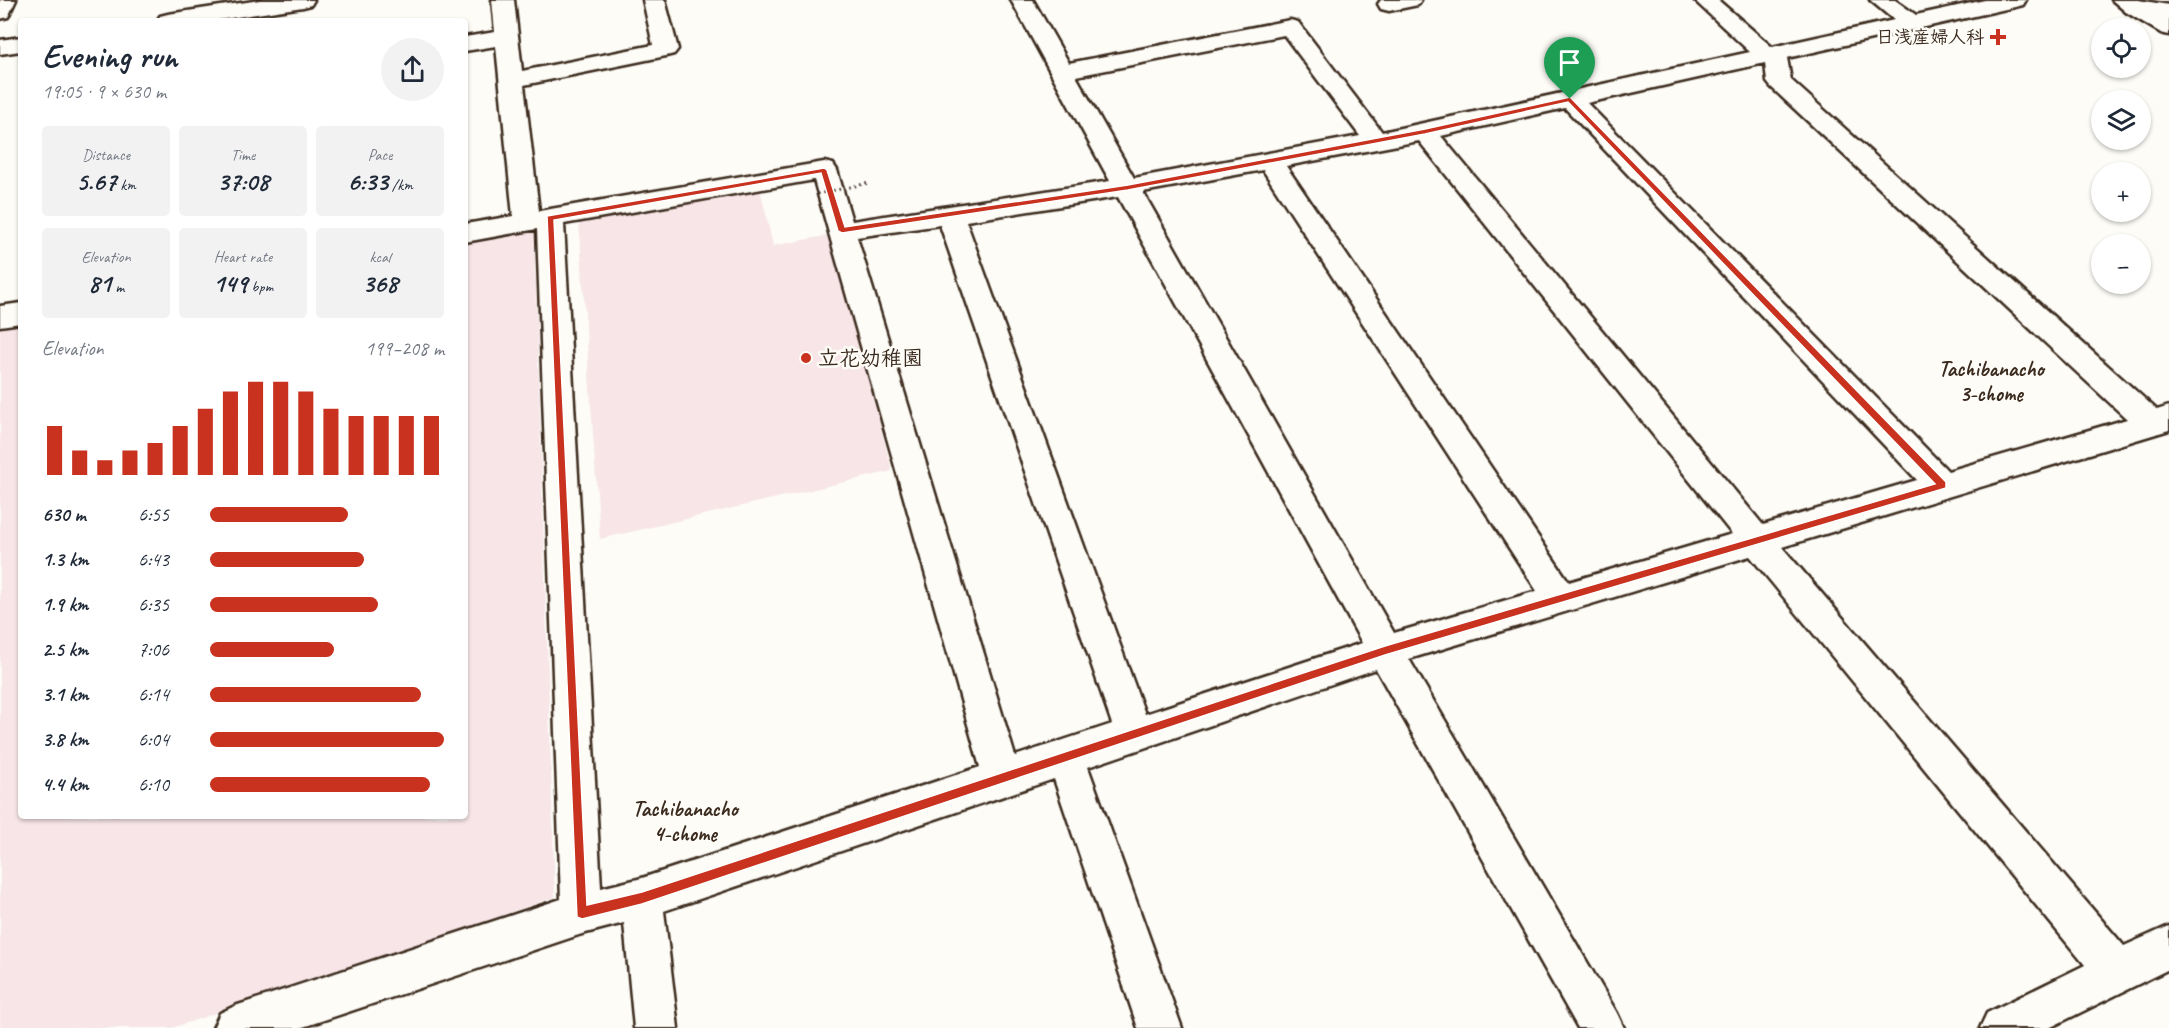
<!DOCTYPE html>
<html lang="en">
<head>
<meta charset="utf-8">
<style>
  :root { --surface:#fff; --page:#f2f2f3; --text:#1f2937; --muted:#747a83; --accent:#c8321e }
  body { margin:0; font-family:Caveat,"Klee One",sans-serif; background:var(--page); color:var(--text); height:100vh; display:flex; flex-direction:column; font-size:22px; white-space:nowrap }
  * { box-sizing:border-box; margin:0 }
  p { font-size:20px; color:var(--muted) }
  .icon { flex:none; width:33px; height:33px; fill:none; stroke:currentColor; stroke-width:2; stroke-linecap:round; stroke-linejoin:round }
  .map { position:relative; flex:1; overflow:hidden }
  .drawer { position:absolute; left:18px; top:18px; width:450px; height:801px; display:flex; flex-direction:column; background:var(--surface); border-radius:6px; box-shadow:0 2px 4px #0004 }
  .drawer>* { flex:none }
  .controls { position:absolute; left:2091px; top:18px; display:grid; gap:12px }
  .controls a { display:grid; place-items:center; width:60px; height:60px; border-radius:50%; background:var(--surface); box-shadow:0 2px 4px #0004; font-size:30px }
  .pin { position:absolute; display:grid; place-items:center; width:51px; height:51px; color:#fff; margin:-62px -26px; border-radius:50% 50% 50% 0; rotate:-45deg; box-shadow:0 0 6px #0007 }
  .pin .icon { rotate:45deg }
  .round { display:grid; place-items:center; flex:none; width:63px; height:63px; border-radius:32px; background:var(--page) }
  .summary { display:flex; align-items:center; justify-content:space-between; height:102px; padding:0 24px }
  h1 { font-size:33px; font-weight:700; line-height:45px }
  .metrics { display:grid; grid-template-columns:repeat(3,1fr); gap:9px; height:102px; padding:6px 24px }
  .metrics div { display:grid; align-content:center; border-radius:6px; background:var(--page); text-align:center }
  .metrics b { font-size:26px; font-weight:700 }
  .metrics small { font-size:16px; font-weight:400 }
  .metrics p { font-size:16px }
  .chart { height:168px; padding:12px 24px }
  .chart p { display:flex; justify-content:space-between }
  .chart svg { width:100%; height:108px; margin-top:6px; stroke:var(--accent); stroke-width:6 }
  ul { padding:0 24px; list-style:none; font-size:20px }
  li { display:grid; grid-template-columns:96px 72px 1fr; align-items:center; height:45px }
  li i { height:15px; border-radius:8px; background:var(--accent) }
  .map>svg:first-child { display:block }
</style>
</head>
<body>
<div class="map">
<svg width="2169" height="1028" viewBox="0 0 2169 1028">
  <rect width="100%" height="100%" fill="#fdfcf7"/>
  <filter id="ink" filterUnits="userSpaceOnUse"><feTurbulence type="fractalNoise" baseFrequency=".0167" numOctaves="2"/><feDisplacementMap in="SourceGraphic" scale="12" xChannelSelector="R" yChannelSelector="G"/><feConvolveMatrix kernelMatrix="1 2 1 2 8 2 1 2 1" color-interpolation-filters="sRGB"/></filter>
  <g filter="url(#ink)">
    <g fill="#f7e5e7">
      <polygon points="760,188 773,246 830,235 892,471 600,539 579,221"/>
      <polygon points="534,232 555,897 172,1028 0,1028 0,325 21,321 21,816 465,816 465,244"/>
    </g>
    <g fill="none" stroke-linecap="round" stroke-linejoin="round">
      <defs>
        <g id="minor">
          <polygon points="260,0 314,0 311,5 303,7 211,21 157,21 160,16 168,14"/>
          <path d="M 492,0 L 514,0 L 522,71 L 653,45 L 643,0 L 665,0 L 678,49 L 674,54 L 666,56 L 524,85 L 539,211 L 824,162 L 833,164 L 837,170 L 852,221 L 1110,181 L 1011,0 L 1033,0 L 1069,63 L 1290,20 L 1298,22 L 1382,132 L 1750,52 L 1694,0 L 1718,0 L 1772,47 L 1894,20 L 1870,0 L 1895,0 L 1916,15 L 1985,0 L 2026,0 L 2023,5 L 2015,7 L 1787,58 L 1791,80 L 2157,410 L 2169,406 L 2169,430 L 1782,547 L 2124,946 L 2169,926 L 2169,969 L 2049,1028 L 1980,1028 L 1987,1013 L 2085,965 L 1750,556 L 1409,659 L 1617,1013 L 1624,1028 L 1578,1028 L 1376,669 L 1088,767 L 1182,1028 L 1138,1028 L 1054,779 L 664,911 L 678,1028 L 634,1028 L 624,923 L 582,934 L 300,1028 L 213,1028 L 220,1013 L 235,1006 L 561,899 L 537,229 L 465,242 L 465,224 L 513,216 L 496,46 L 465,51 L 465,37 L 495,32 ZM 1284,35 L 1360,136 L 1134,178 L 1076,76 ZM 1765,63 L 1767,82 L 1771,87 L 2127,419 L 1948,471 L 1587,103 ZM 1565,108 L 1917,480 L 1763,525 L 1441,136 ZM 1419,141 L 1732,534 L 1569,582 L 1286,166 ZM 1263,170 L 1537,591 L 1394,633 L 1143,192 ZM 814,180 L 980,767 L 642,878 L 601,888 L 564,224 ZM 1118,197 L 1362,643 L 1145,714 L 966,221 ZM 940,225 L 1112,724 L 1015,756 L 857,237 Z"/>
          <polygon points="1381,0 1421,0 1418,5 1389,11 1381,9 1378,4"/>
          <polygon points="2134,0 2142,2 2169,18 2169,35 2161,33 2126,12 2123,7 2126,2"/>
          <polygon points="21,37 21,51 0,54 0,40"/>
          <polygon points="21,303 21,323 0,326 0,306"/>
        </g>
        <g id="tertiary">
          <polygon points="0,0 16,0 8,17 0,19"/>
          <polygon points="2112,0 2138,0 2169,5 2169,19 2126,12"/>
        </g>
      </defs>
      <use href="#minor" stroke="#3b2a1e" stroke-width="5"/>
      <use href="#tertiary" stroke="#3b2a1e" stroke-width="5"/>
      <use href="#minor" fill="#fdfcf7" fill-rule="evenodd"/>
      <use href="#tertiary" fill="#fdfcf7" fill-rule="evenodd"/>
      <polyline stroke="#3b2a1e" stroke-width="3" stroke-dasharray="1.5 4" stroke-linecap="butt" points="817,194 869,183"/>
    </g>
  </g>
  <path fill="#c8321e" stroke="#fff" stroke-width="1.5" fill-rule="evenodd" d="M 1570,97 L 1946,482 L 1946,488 L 1385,655 L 642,904 L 582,919 L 577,917 L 547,216 L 824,168 L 827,170 L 845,227 L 1128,185 L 1425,129 ZM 1568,102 L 1935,484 L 1385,646 L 642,892 L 587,905 L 554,220 L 821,173 L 838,231 L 842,233 L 1128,190 L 1425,134 Z"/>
  <g fill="#c8321e" stroke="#fdfcf7" stroke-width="2">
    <path d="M1995 28h6v6h6v6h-6v6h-6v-6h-6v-6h6z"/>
    <circle cx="806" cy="358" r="6"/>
  </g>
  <g text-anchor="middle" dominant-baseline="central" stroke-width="5" stroke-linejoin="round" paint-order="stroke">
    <g font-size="18" font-weight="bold" fill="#3b2a1e" stroke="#fdfcf7" text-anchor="end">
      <text x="1984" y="37">日浅産婦人科</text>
    </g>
    <g font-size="21" font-weight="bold" fill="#3b2a1e" stroke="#fdfcf7" text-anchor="start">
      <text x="818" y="358">立花幼稚園</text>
    </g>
    <g font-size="22" font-weight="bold" fill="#3b2a1e" stroke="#fdfcf7">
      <text x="1991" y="369">Tachibanacho<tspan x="1991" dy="25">3-chome</tspan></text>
      <text x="685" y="809">Tachibanacho<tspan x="685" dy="25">4-chome</tspan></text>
    </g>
  </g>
</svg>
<div class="controls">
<a><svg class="icon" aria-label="locate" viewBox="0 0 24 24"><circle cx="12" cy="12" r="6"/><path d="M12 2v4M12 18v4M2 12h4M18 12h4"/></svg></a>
<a><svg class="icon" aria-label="layers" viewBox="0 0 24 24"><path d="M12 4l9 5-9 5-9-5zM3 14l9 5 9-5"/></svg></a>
<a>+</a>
<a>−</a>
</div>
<div class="pin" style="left:1570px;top:99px;background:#1e9e55"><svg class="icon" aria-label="arrive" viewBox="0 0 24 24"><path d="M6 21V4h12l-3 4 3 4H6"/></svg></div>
<section class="drawer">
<div class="summary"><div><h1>Evening run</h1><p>19:05 · 9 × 630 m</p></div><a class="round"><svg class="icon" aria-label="share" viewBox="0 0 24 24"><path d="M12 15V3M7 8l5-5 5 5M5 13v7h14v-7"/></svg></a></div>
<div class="metrics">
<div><p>Distance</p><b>5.67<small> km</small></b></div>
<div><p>Time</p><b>37:08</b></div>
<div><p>Pace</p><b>6:33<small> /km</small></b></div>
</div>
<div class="metrics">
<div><p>Elevation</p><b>81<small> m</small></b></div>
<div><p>Heart rate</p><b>149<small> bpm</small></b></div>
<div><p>kcal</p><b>368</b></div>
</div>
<div class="chart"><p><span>Elevation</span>199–208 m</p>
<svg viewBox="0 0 160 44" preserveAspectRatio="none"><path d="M5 44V24M15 44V34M25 44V38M35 44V34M45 44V31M55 44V24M65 44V17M75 44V10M85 44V6M95 44V6M105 44V10M115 44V17M125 44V20M135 44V20M145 44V20M155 44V20"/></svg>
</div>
<ul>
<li><b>630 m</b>6:55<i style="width:59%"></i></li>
<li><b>1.3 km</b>6:43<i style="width:66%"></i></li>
<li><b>1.9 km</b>6:35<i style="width:72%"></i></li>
<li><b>2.5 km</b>7:06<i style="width:53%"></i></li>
<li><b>3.1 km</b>6:14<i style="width:90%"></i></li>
<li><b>3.8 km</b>6:04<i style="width:100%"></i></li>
<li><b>4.4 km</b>6:10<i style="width:94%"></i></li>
</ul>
</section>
</div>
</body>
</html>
